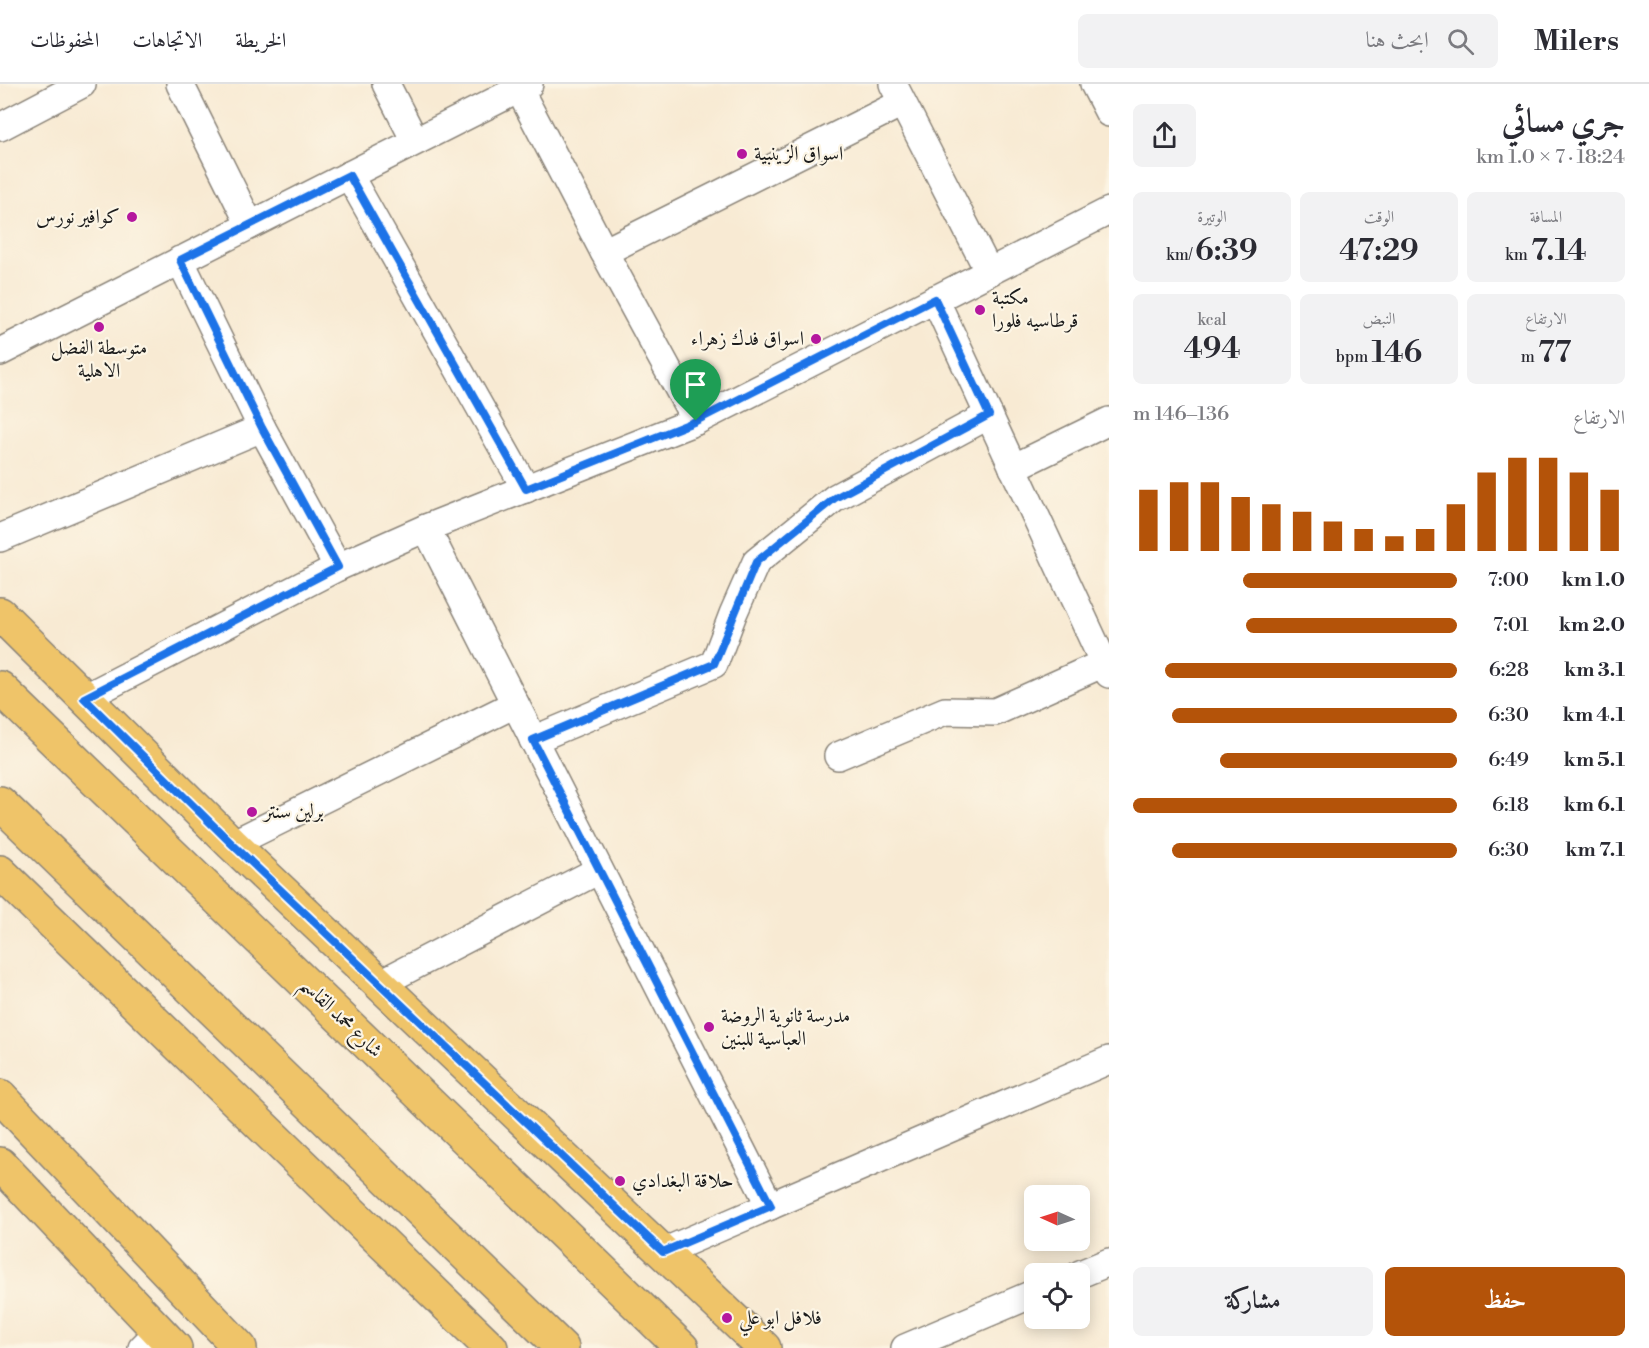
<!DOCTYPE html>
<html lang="ar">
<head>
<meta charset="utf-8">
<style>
  :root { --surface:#fff; --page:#f2f2f3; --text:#2b2b33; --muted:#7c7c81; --line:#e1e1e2; --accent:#b45309 }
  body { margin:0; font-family:"Libre Bodoni",Amiri,serif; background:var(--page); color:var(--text); direction:rtl; height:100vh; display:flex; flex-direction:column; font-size:22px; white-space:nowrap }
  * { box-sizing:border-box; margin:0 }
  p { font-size:20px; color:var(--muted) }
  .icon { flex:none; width:33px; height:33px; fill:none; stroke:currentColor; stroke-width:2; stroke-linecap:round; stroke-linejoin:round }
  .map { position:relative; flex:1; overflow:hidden; direction:ltr }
  .side { display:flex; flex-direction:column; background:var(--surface); width:540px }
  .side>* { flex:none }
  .needle { width:39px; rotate:273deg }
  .fabs { position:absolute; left:1024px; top:1101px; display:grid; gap:12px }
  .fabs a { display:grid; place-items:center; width:66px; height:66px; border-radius:9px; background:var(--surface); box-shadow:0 3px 15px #0003; font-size:30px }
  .pin { position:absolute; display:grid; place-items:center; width:51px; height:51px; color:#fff; margin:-62px -26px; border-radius:50% 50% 50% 0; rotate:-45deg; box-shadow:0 0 6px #0007 }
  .pin .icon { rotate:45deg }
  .round { display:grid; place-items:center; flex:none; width:63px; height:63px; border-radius:9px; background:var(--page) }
  .overview { display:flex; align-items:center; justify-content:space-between; height:102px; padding:0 24px }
  h1 { font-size:33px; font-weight:600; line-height:45px }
  .metrics { display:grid; grid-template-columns:repeat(3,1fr); gap:9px; height:102px; padding:6px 24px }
  .metrics div { display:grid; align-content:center; border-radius:9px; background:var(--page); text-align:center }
  .metrics b { font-size:30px; font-weight:600 }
  .metrics small { font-size:16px; font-weight:400 }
  .metrics p { font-size:16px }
  .chart { height:168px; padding:12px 24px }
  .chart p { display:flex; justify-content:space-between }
  .chart svg { width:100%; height:108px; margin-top:6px; stroke:var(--accent); stroke-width:6 }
  .button { display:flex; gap:12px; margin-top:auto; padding:12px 24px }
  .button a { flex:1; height:69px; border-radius:9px; background:var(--accent); color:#fff; font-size:24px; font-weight:600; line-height:69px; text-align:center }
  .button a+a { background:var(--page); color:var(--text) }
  ul { padding:0 24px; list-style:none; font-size:20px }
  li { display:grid; grid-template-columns:96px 72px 1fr; align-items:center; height:45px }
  li i { height:15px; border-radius:8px; background:var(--accent) }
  header { display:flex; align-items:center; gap:36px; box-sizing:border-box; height:84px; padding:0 30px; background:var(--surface); border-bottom:2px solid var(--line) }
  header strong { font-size:28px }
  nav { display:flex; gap:33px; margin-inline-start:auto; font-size:21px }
  .search { width:420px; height:54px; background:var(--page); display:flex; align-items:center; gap:15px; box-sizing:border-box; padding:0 21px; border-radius:9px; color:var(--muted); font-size:22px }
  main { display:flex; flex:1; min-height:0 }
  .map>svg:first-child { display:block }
</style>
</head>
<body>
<header>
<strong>Milers</strong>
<div class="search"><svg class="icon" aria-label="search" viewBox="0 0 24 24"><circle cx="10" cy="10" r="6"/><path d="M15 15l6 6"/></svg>ابحث هنا</div>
<nav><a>الخريطة</a><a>الاتجاهات</a><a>المحفوظات</a></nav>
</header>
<main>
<section class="side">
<div class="overview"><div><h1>جري مسائي</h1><p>18:24 · 7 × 1.0 km</p></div><a class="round"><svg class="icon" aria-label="share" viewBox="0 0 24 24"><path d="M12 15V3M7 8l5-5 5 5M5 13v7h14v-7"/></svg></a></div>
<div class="metrics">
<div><p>المسافة</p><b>7.14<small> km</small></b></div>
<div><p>الوقت</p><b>47:29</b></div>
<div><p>الوتيرة</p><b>6:39<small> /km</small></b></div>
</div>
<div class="metrics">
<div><p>الارتفاع</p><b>77<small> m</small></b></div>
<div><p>النبض</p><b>146<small> bpm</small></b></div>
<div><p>kcal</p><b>494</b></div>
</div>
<div class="chart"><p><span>الارتفاع</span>136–146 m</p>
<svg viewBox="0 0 160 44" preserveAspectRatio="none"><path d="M5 44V19M15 44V16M25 44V16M35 44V22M45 44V25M55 44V28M65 44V32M75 44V35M85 44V38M95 44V35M105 44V25M115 44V12M125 44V6M135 44V6M145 44V12M155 44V19"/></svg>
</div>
<ul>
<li><b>1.0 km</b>7:00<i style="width:66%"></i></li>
<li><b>2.0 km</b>7:01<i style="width:65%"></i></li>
<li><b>3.1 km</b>6:28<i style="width:90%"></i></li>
<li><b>4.1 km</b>6:30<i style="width:88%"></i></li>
<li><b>5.1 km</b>6:49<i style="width:73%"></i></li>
<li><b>6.1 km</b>6:18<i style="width:100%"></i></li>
<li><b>7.1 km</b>6:30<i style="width:88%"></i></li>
</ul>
<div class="button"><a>حفظ</a><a>مشاركة</a></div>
</section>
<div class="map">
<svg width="1109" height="1264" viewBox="0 0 1109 1264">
  <rect width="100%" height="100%" fill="#fcf5e5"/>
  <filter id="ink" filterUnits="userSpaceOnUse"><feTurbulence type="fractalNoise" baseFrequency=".0167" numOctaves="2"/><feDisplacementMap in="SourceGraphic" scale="12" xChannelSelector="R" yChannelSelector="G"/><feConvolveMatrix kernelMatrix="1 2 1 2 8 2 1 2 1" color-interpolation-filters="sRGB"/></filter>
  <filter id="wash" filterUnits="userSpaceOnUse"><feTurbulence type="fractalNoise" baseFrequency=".008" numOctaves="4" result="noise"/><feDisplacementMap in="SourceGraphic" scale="24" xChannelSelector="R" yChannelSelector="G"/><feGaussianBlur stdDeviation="1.35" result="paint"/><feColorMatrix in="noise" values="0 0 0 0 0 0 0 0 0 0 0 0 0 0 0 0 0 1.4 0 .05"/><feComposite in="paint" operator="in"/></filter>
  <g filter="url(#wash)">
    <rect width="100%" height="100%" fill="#f8ead3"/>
  </g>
  <g filter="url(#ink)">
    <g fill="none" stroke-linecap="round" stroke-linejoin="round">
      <defs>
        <g id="minor">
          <polyline points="180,0 250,141"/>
          <polyline points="386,0 415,57"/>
          <polyline points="893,0 989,188"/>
          <polyline points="1094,0 1109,29"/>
          <polyline points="519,5 604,168 696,337"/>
          <polyline points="0,43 82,0"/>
          <polyline points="349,91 526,405"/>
          <polyline points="604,168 902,19"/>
          <polyline points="180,176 262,344 338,483"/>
          <polyline points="935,215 1109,590"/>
          <polyline points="0,268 529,0"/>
          <polyline points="1013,384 1109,337"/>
          <polyline points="426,444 770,1122"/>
          <polyline points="0,454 262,344"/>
          <polyline points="84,614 338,483 426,444 696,337 1109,127"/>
          <polyline points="533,656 714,580 733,530 756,478 835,414 989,331"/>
          <polyline points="838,672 945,627 995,628 1104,579"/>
          <polyline points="232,760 515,620"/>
          <polyline points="379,900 599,786"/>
          <polyline points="663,1168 1109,976"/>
          <polyline points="1080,1190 1109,1178"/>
          <polyline points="142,1264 159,1247"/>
          <polyline points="905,1264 1035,1209"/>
        </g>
        <g id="major">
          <polyline points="0,530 232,760 764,1264"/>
          <polyline points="0,604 682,1264"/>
          <polyline points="0,719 562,1264"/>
          <polyline points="0,788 491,1264"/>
          <polyline points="0,1012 240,1264"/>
          <polyline points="0,1080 175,1264"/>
        </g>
      </defs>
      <use href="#minor" stroke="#8a8378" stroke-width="30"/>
      <use href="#major" stroke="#8a8378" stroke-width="36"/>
      <use href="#minor" stroke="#fff" stroke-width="27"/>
      <use href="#major" stroke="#efc469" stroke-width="33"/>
    </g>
  </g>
  <g fill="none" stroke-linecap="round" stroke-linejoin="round" filter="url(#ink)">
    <defs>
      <polygon id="route" points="349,91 526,405 696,337 935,215 989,331 835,414 756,478 714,580 533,656 771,1122 663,1168 232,760 84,614 338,483 262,344 180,176"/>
    </defs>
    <use href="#route" stroke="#fff" stroke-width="12"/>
    <use href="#route" stroke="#1a73e8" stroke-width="8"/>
  </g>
  <g fill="#b5179e" stroke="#fcf5e5" stroke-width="2">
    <circle cx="742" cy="70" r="6"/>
    <circle cx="132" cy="133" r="6"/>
    <circle cx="980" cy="226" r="6"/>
    <circle cx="99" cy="243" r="6"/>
    <circle cx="816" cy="255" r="6"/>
    <circle cx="252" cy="728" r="6"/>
    <circle cx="709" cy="943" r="6"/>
    <circle cx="620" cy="1097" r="6"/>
    <circle cx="727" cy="1234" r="6"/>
  </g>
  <g text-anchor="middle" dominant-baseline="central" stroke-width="4.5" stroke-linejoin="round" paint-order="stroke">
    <g font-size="20" fill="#1c1c1c" stroke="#fcf5e5" text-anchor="start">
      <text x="754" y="70">اسواق الزينبية</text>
      <text x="120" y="133" text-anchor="end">كوافير نورس</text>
      <text x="992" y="214">مكتبة<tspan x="992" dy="23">قرطاسيه فلورا</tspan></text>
      <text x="804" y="255" text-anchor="end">اسواق فدك زهراء</text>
      <text x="99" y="264" text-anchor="middle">متوسطة الفضل<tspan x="99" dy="23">الاهلية</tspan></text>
      <text x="264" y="728">برلين سنتر</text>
      <text x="721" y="932">مدرسة ثانوية الروضة<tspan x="721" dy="23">العباسية للبنين</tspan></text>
      <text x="632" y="1097">حلاقة البغدادي</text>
      <text x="739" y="1234">فلافل ابو علي</text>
    </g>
    <g font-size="20" fill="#1c1c1c" stroke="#fcf5e5">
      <text transform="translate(341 934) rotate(44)">شارع محمد القاسم</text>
    </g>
  </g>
</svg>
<div class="fabs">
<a><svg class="needle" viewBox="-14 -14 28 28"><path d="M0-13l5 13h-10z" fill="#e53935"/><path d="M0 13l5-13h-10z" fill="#7c7c81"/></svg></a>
<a><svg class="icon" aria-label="locate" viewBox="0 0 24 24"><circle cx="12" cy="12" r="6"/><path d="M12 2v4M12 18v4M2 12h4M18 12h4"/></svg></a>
</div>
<div class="pin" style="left:696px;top:337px;background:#1e9e55"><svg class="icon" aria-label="arrive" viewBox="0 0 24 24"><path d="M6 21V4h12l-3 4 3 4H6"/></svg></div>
</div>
</main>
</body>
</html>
